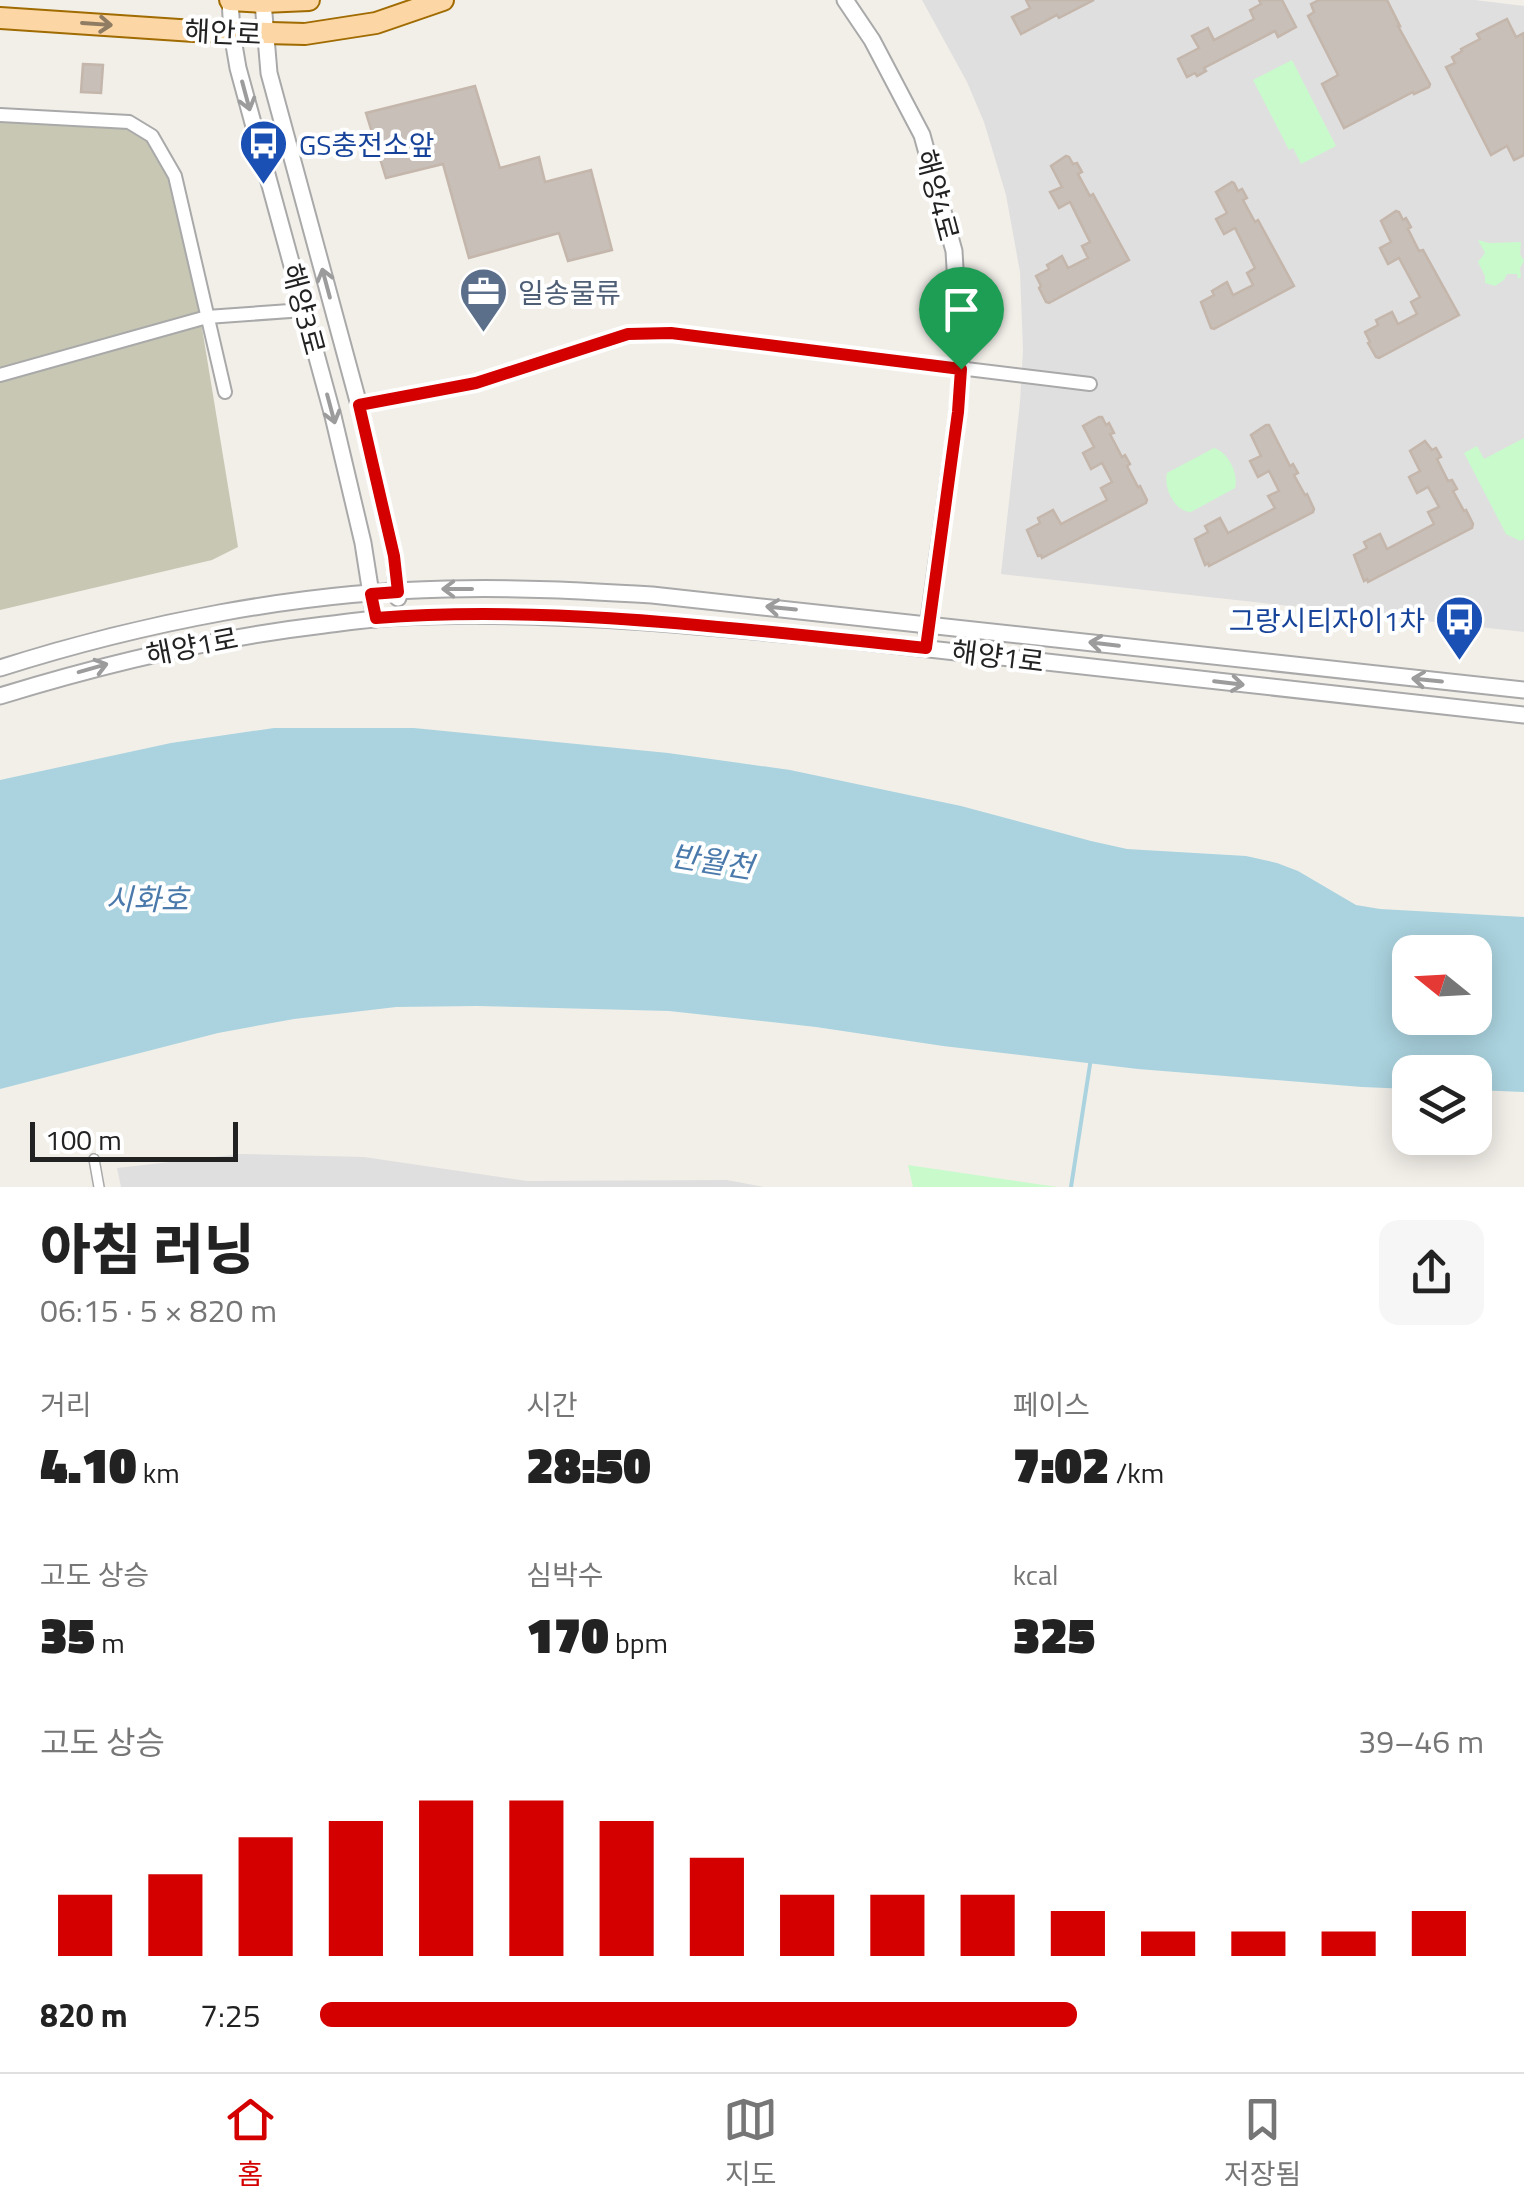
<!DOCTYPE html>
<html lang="ko">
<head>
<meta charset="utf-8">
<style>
  :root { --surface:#fff; --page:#f6f6f6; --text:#222; --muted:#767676; --line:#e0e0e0; --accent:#d40000 }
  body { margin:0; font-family:"Titillium Web","Noto Sans KR",sans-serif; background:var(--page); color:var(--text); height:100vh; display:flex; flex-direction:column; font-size:38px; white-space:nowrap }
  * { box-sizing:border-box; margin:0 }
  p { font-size:32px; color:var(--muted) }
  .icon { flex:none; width:55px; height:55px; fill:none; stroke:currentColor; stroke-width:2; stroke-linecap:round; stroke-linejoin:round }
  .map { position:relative; height:1187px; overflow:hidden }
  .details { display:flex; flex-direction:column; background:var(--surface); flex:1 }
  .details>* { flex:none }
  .needle { width:65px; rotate:288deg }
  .fabs { position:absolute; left:1392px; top:935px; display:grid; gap:20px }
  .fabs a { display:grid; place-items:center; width:100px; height:100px; border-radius:20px; background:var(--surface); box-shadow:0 5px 25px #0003; font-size:50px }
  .scale { position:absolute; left:30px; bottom:25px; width:208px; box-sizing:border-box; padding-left:10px; border:5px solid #222; border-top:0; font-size:28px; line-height:35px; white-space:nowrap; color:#222; -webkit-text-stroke:8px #fff; paint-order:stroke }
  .pin { position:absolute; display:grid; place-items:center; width:85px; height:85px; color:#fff; margin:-102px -42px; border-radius:50% 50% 50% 0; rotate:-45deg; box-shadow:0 0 10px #0007 }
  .pin .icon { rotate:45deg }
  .round { display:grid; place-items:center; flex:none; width:105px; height:105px; border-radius:20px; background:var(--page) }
  .overview { display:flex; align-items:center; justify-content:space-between; height:170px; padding:0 40px }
  h1 { font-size:55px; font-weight:800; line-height:75px }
  .metrics { display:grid; grid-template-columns:repeat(3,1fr); gap:15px; height:170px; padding:10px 40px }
  .metrics div { display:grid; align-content:center }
  .metrics b { font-size:50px; font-weight:800 }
  .metrics small { font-size:28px; font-weight:400 }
  .metrics p { font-size:28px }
  .chart { height:280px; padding:20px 40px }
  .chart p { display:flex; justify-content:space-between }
  .chart svg { width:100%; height:180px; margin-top:10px; stroke:var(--accent); stroke-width:6 }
  ul { padding:0 40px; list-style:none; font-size:32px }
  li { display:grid; grid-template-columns:160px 120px 1fr; align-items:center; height:75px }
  li i { height:25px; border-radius:12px; background:var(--accent) }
  .tab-bar { display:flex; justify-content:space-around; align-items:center; height:140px; border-top:2px solid var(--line); background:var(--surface); font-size:28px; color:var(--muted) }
  .tab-bar a { display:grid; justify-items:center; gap:5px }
  .tab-bar .current { color:var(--accent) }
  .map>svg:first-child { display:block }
</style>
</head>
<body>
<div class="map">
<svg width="1524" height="1187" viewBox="0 0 1524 1187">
  <rect width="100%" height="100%" fill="#f2efe9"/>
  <g fill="#e0dfdf">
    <polygon points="922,0 1475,0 1524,6 1524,632 1001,574 1020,402 1023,350 1020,272 1006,195 984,122 967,82"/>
    <polygon points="241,1154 364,1157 527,1181 727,1180 764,1187 121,1187 117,1168"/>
  </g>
  <polygon fill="#c7c7b4" points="0,119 119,124 148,136 164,158 192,267 238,547 212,560 0,610"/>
  <g fill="#c8facc">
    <polygon points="1292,60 1336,146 1301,164 1293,148 1289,150 1253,80"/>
    <polygon points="1478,240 1489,243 1521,242 1520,254 1524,261 1520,268 1521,277 1518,279 1517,274 1507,274 1504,280 1495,286 1485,283 1485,276 1478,262 1485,253"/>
    <polygon points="1524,438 1524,539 1520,541 1506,534 1464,453 1477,446 1484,459"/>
    <path d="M 1214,448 C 1228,452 1239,474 1235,488 L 1191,512 C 1175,512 1163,488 1167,473 Z"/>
    <polygon points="908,1165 1057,1187 913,1187"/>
  </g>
  <path fill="#aad3df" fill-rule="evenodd" d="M 274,728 L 414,728 L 668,753 L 790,770 L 961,806 L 1091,841 L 1127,849 L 1246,856 L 1277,863 L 1298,871 L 1356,905 L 1380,909 L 1524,917 L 1524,1092 L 1475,1090 L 1475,1072 L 1410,1072 L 1410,1089 L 1362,1087 L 1138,1069 L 943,1046 L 816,1027 L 669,1011 L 477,1006 L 396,1007 L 294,1019 L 218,1033 L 0,1089 L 0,780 L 171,743 ZM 1410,952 L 1475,952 L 1475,1018 L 1410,1018 Z"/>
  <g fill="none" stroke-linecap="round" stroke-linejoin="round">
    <polyline stroke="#aad3df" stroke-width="4" points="1071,1187 1091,1058"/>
  </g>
  <g fill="#c7bfb8" stroke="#c4b6ab" stroke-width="2.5">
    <polygon points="1026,0 1094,0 1059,18 1057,15 1021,34 1012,17 1030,8"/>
    <polygon points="1259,0 1282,0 1296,27 1278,37 1275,31 1204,68 1206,71 1197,76 1195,73 1187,77 1178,59 1199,48 1192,36 1208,28 1214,40 1254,19 1250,10 1261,4"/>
    <polygon points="1319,0 1387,0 1400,26 1398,26 1430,84 1429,87 1414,94 1413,92 1344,128 1322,84 1338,75 1308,16 1314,12 1311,4"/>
    <polygon points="1507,19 1516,37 1524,33 1524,155 1514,160 1507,146 1491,155 1446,67 1455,63 1452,57 1462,51 1461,49 1480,39 1477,34"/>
    <polygon points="83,64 103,65 101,93 81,92"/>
    <polygon points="475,86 500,168 539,157 545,182 591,170 612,250 568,261 559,233 469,258 443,164 386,178 366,113"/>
    <polygon points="1066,156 1069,157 1073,164 1077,163 1082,172 1078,174 1090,196 1093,194 1129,260 1049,303 1046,302 1039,288 1041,286 1036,276 1049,269 1047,265 1062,256 1068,268 1088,258 1082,246 1090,242 1070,202 1059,208 1050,192 1062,187 1051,166"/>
    <polygon points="1232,182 1234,183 1238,191 1242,189 1247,198 1243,200 1255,222 1258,220 1294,286 1214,329 1211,328 1201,302 1214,295 1212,291 1227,282 1233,295 1253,285 1247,273 1255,268 1235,228 1224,234 1216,219 1227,213 1216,192"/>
    <polygon points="1396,211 1399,212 1403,220 1406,218 1411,227 1408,229 1419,251 1423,250 1459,315 1379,358 1376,357 1368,343 1370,342 1365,332 1378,325 1376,320 1392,312 1398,324 1417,314 1411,302 1420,297 1399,258 1388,264 1380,248 1391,242 1381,221"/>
    <polygon points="1099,417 1102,417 1106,425 1109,423 1114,433 1110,434 1122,457 1125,455 1130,464 1127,466 1138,487 1140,486 1147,500 1146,503 1042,558 1041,555 1038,556 1027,530 1040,523 1038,518 1053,510 1061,524 1107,500 1101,488 1112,482 1102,463 1091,469 1083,453 1094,447 1083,426"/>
    <polygon points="1266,425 1269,425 1290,466 1293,464 1298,473 1294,475 1305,495 1307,494 1314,509 1313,512 1209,566 1208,563 1205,565 1195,539 1208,532 1205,526 1220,518 1228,533 1275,508 1268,496 1279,491 1269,471 1258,477 1250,461 1261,456 1251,435"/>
    <polygon points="1425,441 1432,450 1436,448 1441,457 1437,459 1448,481 1452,480 1457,489 1453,491 1464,511 1466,510 1473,524 1472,528 1368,582 1367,579 1364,581 1354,555 1367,548 1364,542 1380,534 1387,549 1434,524 1428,512 1439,507 1428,487 1417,493 1409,477 1420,471 1410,451"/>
  </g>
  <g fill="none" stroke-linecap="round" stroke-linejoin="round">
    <defs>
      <polyline id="pedestrian" points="94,1159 99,1187"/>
      <g id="minor">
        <polyline points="0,115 129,122 152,136 175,176 225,392"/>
        <polyline points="0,375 207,317 304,310"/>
        <polyline points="359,405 476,383 628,334 671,333 1090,384"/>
      </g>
      <g id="tertiary">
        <polyline points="230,0 232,33 238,68 333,416 363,543 375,619"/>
        <polyline points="845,0 872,40 922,135 954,251 961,369 958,412 927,634"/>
        <polyline points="263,2 269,73 359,405 394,556 398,598"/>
        <path d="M 0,668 C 142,623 298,592 447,589 C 515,587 584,591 652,595 L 1524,690"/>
        <path d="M 0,696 C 107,663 213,638 324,625 C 349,622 375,618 401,617 C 550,610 700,626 848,640 C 1074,663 1298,692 1524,715"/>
      </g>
      <g id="primary">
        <polyline points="230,0 263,2 309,0"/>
        <polyline points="0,18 194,31 305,34 376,23 443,0"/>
      </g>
    </defs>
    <use href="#pedestrian" stroke="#a9a9a9" stroke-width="12"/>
    <use href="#minor" stroke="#a9a9a9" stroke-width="16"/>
    <use href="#tertiary" stroke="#a9a9a9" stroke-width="19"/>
    <use href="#primary" stroke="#a06b00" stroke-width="24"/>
    <use href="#pedestrian" stroke="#fff" stroke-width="9"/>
    <use href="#minor" stroke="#fff" stroke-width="12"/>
    <use href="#tertiary" stroke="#fff" stroke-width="15"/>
    <use href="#primary" stroke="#fcd6a4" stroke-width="20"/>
  </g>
  <defs><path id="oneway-shaft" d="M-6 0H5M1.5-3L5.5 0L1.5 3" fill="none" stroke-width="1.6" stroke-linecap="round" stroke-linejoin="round" transform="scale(2.5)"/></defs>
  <use stroke="#8f7c63" href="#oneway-shaft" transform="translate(97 24) rotate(4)"/>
  <g stroke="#9c9c9c">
    <use href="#oneway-shaft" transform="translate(246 96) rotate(75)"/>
    <use href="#oneway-shaft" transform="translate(326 283) rotate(-105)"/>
    <use href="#oneway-shaft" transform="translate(331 409) rotate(75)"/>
    <use href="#oneway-shaft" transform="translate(457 589) rotate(180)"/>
    <use href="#oneway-shaft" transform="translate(781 608) rotate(-174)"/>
    <use href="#oneway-shaft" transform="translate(1104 644) rotate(-173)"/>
    <use href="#oneway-shaft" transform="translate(93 668) rotate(-16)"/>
    <use href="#oneway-shaft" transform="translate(1427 680) rotate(-174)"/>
    <use href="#oneway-shaft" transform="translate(1229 683) rotate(7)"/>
  </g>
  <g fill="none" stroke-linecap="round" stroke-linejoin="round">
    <defs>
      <path id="route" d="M 671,333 L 961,369 L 958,412 L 926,648 C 747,630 554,604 376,618 L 371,594 L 398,592 L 394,556 L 359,405 L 476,383 L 628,334 Z"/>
    </defs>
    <use href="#route" stroke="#fff" stroke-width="20"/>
    <use href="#route" stroke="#d40000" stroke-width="12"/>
  </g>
  <defs>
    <symbol id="bus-pin" viewBox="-11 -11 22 30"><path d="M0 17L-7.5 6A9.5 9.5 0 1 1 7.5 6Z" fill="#1a4fb4" stroke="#fff"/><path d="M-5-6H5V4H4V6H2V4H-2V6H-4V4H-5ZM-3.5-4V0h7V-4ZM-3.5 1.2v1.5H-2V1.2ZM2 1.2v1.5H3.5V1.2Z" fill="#fff"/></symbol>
    <symbol id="office-pin" viewBox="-11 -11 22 30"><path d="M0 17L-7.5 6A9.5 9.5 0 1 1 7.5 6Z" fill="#5c6f8a" stroke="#fff"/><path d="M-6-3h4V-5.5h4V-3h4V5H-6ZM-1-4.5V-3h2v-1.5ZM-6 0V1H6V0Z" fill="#fff"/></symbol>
  </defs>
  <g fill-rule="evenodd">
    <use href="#bus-pin" x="236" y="116" width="55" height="75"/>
    <use href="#office-pin" x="456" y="264" width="55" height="75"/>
    <use href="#bus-pin" x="1432" y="592" width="55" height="75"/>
  </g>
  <g text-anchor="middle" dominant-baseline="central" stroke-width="8" stroke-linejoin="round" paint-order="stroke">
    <g font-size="28" fill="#222" stroke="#fff">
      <text transform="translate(223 32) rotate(3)">해안로</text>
      <text transform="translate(938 195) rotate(75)">해양4로</text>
      <text transform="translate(304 309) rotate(75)">해양3로</text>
      <text transform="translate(192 646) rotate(-11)">해양1로</text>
      <text transform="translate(998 656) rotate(7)">해양1로</text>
    </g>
    <g font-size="28" fill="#164399" stroke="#fff" text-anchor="start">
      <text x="299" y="144">GS충전소앞</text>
      <text x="1425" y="620" text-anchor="end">그랑시티자이1차</text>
    </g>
    <g font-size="28" fill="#4e5e75" stroke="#fff" text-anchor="start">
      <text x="518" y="292">일송물류</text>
    </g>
    <g font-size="30" font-style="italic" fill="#4a7aab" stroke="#fff">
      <text transform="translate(712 861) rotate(9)">반월천</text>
      <text x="147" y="899">시화호</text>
    </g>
  </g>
</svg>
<div class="fabs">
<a><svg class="needle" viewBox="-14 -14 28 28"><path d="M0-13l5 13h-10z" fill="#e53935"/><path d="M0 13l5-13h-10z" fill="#767676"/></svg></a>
<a><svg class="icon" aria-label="layers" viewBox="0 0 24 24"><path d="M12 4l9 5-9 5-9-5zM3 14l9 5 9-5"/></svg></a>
</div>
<div class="scale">100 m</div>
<div class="pin" style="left:961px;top:369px;background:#1e9e55"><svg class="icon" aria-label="arrive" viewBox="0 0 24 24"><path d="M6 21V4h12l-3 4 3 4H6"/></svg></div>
</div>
<section class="details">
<div class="overview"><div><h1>아침 러닝</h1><p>06:15 · 5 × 820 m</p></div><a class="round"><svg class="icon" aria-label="share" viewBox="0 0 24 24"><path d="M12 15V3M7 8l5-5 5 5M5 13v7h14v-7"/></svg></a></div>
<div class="metrics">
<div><p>거리</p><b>4.10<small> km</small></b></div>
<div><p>시간</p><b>28:50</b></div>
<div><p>페이스</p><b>7:02<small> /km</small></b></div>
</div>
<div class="metrics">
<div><p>고도 상승</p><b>35<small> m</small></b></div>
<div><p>심박수</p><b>170<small> bpm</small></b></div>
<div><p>kcal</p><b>325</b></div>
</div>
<div class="chart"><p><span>고도 상승</span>39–46 m</p>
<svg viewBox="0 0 160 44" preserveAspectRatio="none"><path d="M5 44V29M15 44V24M25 44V15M35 44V11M45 44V6M55 44V6M65 44V11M75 44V20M85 44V29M95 44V29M105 44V29M115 44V33M125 44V38M135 44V38M145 44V38M155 44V33"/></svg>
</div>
<ul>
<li><b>820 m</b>7:25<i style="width:65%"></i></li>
</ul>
</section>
<nav class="tab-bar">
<a class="current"><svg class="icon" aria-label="home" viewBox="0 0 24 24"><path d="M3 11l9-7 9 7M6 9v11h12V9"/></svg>홈</a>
<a><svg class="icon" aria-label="map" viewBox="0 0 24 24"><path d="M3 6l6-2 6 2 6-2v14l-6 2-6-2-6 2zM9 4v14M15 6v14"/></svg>지도</a>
<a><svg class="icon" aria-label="saved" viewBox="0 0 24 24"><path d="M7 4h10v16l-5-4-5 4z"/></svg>저장됨</a>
</nav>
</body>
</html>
